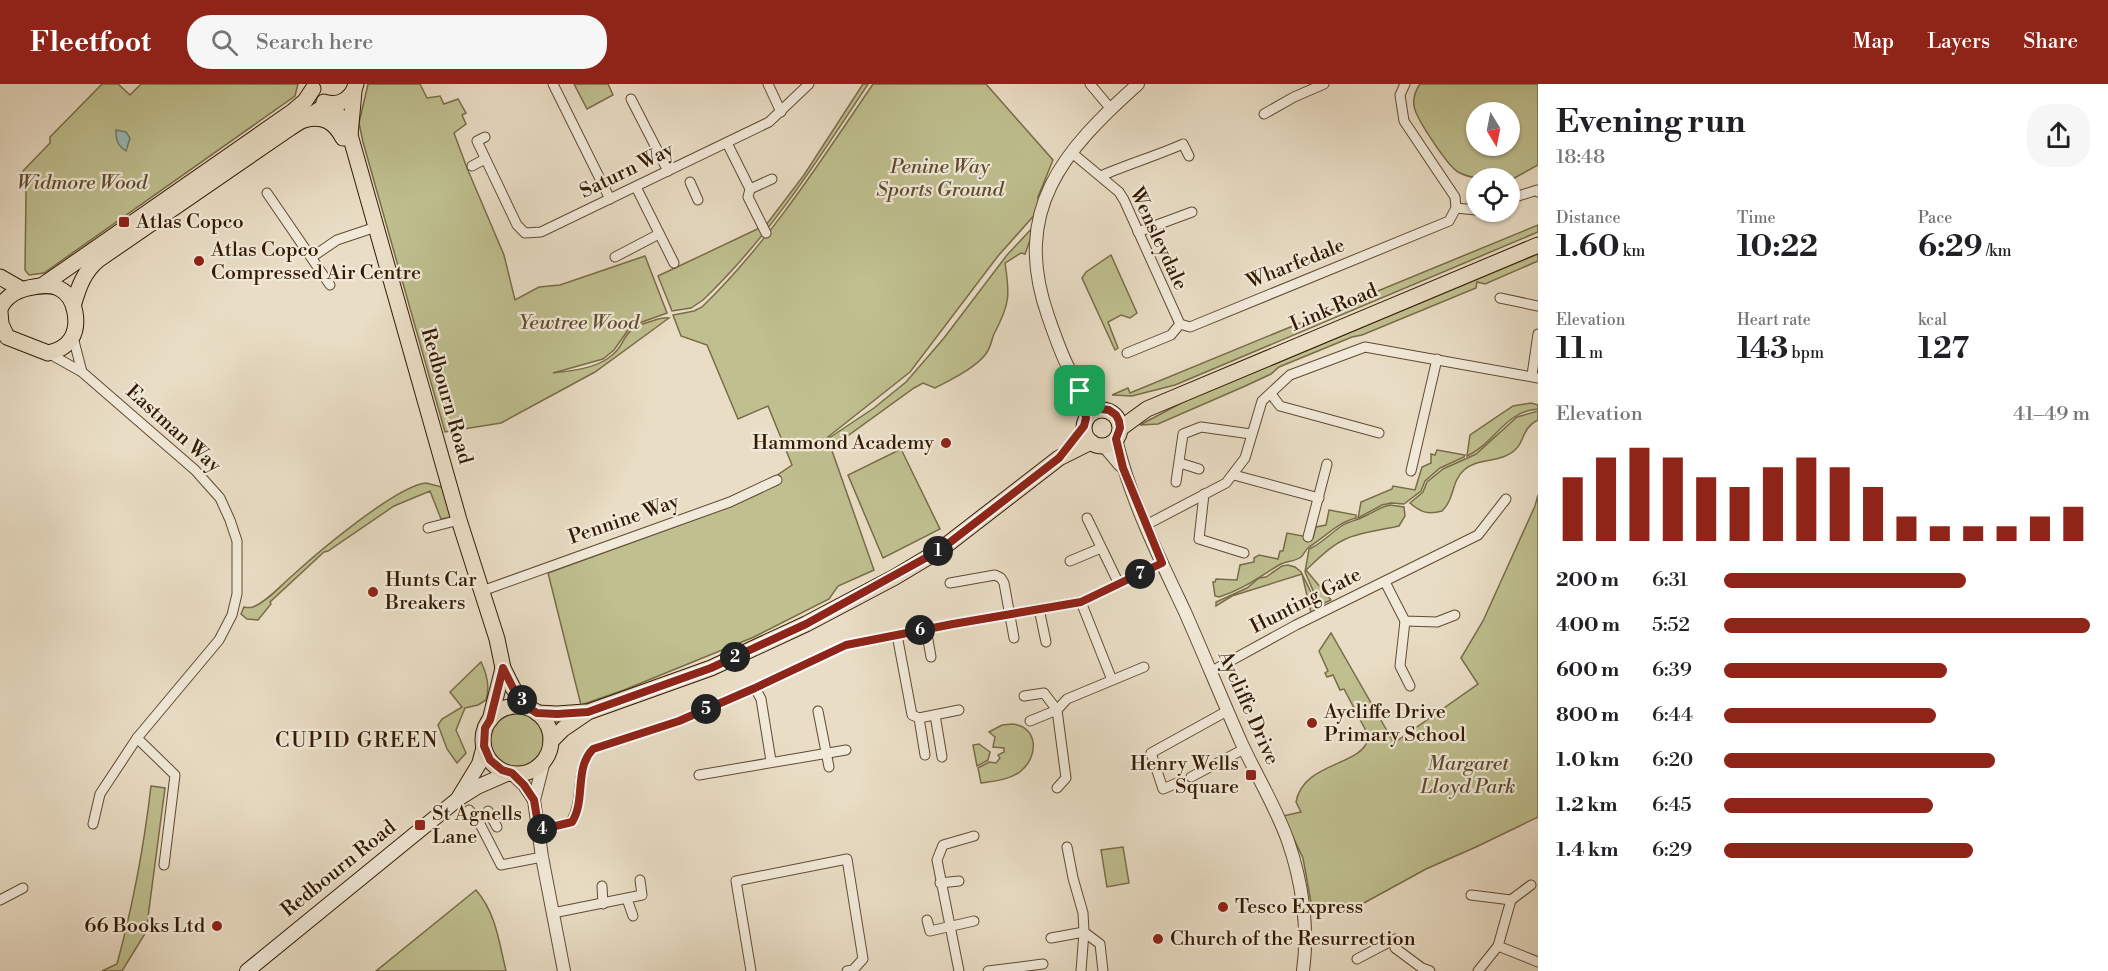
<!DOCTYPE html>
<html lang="en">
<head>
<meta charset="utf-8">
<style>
  :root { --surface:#fff; --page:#f6f6f6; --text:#202124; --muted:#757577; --accent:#8f2418 }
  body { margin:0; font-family:"Libre Bodoni",serif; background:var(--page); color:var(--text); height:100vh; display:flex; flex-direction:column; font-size:22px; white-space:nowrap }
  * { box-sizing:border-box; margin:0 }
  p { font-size:20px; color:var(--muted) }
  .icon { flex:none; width:33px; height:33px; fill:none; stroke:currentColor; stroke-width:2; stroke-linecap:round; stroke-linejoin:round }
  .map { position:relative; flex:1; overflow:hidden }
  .details { display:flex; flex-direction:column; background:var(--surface); width:570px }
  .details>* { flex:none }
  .needle { width:39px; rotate:170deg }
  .tools { position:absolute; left:1466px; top:18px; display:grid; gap:12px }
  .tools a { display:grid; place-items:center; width:54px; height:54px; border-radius:50%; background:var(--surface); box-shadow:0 2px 4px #0004; font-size:30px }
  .pin { position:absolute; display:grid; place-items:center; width:51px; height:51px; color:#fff; margin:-26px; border-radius:12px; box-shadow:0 3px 9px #0006 }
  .km { position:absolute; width:30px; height:30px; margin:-15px; border-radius:50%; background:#222; color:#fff; font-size:16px; line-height:30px; text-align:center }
  .round { display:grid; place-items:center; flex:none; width:63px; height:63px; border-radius:24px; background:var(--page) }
  .head { display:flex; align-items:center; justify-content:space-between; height:102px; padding:0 18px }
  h1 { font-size:33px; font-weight:800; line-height:45px }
  .stats { display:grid; grid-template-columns:repeat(3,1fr); gap:9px; height:102px; padding:6px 18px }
  .stats div { display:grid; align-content:center }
  .stats b { font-size:30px; font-weight:800 }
  .stats small { font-size:16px; font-weight:400 }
  .stats p { font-size:16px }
  .chart { height:168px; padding:12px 18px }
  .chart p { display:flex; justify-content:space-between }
  .chart svg { width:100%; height:108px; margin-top:6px; stroke:var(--accent); stroke-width:6 }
  ul { padding:0 18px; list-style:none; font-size:20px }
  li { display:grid; grid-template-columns:96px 72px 1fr; align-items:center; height:45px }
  li i { height:15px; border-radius:8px; background:var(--accent) }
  header { display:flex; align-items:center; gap:36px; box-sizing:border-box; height:84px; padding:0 30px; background:var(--accent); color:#fff }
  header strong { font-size:28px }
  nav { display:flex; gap:33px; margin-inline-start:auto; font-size:21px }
  .search { width:420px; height:54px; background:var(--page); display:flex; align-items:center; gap:15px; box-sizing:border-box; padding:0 21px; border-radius:24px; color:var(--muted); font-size:22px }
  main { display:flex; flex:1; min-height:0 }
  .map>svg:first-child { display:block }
</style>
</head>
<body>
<header>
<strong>Fleetfoot</strong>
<div class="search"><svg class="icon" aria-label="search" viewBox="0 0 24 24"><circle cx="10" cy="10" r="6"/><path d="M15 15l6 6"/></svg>Search here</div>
<nav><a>Map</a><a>Layers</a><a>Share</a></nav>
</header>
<main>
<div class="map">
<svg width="1538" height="887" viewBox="0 0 1538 887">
  <rect width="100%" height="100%" fill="#e9ddc5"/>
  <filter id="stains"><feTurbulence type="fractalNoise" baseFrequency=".00333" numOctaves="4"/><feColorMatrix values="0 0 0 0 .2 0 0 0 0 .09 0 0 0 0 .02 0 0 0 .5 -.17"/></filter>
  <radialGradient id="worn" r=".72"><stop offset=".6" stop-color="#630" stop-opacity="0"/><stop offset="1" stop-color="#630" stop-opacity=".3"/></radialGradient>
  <g fill="#bfbf8f" stroke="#796c48" stroke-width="1.5" fill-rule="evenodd">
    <polygon points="102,0 118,0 130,11 141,0 298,0 295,12 44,189 29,191 25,186 26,110 23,87 50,59 50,53"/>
    <path d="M 368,0 L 420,0 L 427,14 L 440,12 L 444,20 L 458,15 L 466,29 L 462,31 L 466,40 L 454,49 L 467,84 L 504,171 L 515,216 L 539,203 L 560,201 L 645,172 L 667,229 L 631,242 L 614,266 L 603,275 L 553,289 C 570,287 592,285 607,275 C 630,260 617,246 652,237 C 658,235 664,233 669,234 L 595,288 L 501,339 L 445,348 L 363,58 L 359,39 Z"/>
    <polygon points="574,0 608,0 613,11 587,25"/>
    <path d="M 863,0 L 868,0 C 818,76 769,153 703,216 L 691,224 L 672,227 L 658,192 L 766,141 L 804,91 Z"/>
    <path d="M 873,0 L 986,0 L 1053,76 L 1038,113 L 1038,127 L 998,172 L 910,288 L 814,364 L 874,324 L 906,298 L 944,254 L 1007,171 L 1036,140 L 1025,170 L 1021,169 L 1005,179 C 1010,211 1010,220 994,250 C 991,257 991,264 985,271 C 975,284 950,296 935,304 L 923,299 L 914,304 L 831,364 L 874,486 L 838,502 L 829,515 L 754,553 L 624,606 L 581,621 L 548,489 L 732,422 L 792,381 L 768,322 L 738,335 L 707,261 L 681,252 L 673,231 L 694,227 L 702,223 C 770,157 820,78 873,0 Z"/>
    <path d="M 1420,0 L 1538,0 L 1538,81 L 1509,97 L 1509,94 C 1492,94 1474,97 1458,88 C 1448,82 1416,35 1414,22 C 1413,14 1415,7 1420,0 ZM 1509,28 L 1509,62 L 1476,62 L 1476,28 Z"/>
    <polygon points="1538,141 1538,148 1175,301 1132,312 1112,311 1128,304 1130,309"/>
    <polygon points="1538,170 1538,177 1485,200 1477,198 1476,204 1362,251 1352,253 1279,283 1271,290 1243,303 1158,340 1140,341 1183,318"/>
    <polygon points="1111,171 1137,229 1130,234 1121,231 1108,238 1118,264 1115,266 1082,194 1086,188"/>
    <path d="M 1531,319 L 1538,321 L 1538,325 C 1505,327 1494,360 1467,372 L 1470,351 L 1513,322 Z"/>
    <path d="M 1538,327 L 1538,336 C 1522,344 1525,356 1516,365 C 1501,380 1478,373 1464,386 C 1455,394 1454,405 1450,415 C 1448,420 1445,424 1442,427 C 1428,431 1420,428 1410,419 L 1423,408 L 1427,398 L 1443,385 L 1476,370 L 1517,333 Z"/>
    <polygon points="901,365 940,445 883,474 848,391"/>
    <polygon points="1437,366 1465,371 1464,373 1440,384 1425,397 1421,407 1404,420 1391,419 1382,421 1358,434 1361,418 1392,405 1393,402 1415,406 1422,383 1431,379 1431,370 1435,371"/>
    <path d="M 426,399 L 442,403 L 451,433 L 441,435 L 430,407 L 394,422 L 328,467 L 324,468 L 270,518 L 271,520 L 258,536 L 247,535 L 241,530 L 244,523 C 248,524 249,524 253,523 C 268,517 281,501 293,491 C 317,469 396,402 426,399 Z"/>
    <path d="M 1538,411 L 1538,733 L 1476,763 L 1426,785 L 1353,825 L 1313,830 L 1303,774 L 1283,732 L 1301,728 L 1296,718 C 1303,678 1362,682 1368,655 L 1365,645 L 1344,605 L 1340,606 L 1333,591 L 1327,593 L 1325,589 L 1328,587 L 1319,567 L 1331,549 L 1394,659 L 1478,600 L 1461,574 L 1483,537 L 1535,422 Z"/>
    <path d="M 1390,421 L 1404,423 L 1405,432 L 1399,442 C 1385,445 1371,447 1357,451 C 1336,456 1321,472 1306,486 L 1331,516 L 1320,521 L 1320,525 L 1311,529 L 1302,490 L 1232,512 L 1216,522 L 1216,518 L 1247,504 L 1259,494 L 1266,493 L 1282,482 L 1288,481 L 1295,483 L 1301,488 L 1313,512 L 1318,518 L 1305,488 L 1309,465 C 1320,461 1330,450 1340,443 C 1348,437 1356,437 1363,433 C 1373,429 1379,423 1390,421 Z"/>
    <path d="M 1329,426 L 1356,431 L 1356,434 C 1338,438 1324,454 1309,463 C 1306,465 1304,470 1301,473 C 1294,478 1286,477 1279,481 C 1259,493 1242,506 1219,513 L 1215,512 L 1213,498 L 1215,498 L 1216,495 L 1237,496 L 1240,481 L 1254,478 L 1254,474 L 1259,471 L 1278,475 L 1280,467 L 1283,467 L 1287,449 L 1313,454 L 1316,443 L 1326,441 Z"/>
    <path d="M 481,578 C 487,590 490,603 486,616 L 478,621 L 465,624 L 456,646 L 466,669 L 457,679 L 447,665 L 438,641 L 442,635 L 462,623 L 450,608 Z"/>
    <circle cx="518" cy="656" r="29"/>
    <path d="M 1013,640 C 1038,643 1039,672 1021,687 C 1010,696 994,697 981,699 L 978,684 L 989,678 L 996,679 L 1000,674 L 998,671 L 1004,668 L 1004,664 L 993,663 L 995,653 L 989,648 L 1002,641 Z"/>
    <polygon points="979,660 990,668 988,676 977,682 973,661"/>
    <path d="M 151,702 L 165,704 L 146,848 L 122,887 L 102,887 L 117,880 C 133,821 144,762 151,702 Z"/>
    <polygon points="1123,763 1129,799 1107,803 1101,766"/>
    <path d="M 476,806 C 496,829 499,858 506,887 L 376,887 Z"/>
  </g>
  <path fill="#98bbb8" stroke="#707b6f" stroke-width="1.5" d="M 116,46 L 126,48 L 130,54 L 126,67 C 117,61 116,56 116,46 Z"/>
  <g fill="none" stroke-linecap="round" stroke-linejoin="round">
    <defs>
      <g id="minor">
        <polyline points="553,0 610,115"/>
        <polyline points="768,0 781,28"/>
        <polyline points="1090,0 1111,25"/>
        <polyline points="1405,0 1400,11 1404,37 1455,113 1456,124"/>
        <polyline points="631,15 668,87"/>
        <polyline points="1264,30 1294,13 1324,0"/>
        <polyline points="485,53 477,57 517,141 525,149 541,148 769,38 809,0"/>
        <polyline points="727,59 750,105 748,113 766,149"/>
        <polyline points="1071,68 1119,108 1124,116 1180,240"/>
        <polyline points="472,82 485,75"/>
        <path d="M 1101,92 C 1128,80 1156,72 1183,60 L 1189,72"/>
        <polyline points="690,98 698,116"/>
        <polyline points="636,103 674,179"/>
        <polyline points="750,105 772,95"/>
        <polyline points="267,109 330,201"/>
        <polyline points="1509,115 1537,106 1538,108"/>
        <polyline points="1138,148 1192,128"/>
        <polyline points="312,173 337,156 376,143"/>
        <polyline points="615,173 659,150"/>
        <polyline points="1500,214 1538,222"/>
        <polyline points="73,253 82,288"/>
        <polyline points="48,269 82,288 195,386 220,414 230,436 237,457 237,510 232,531 219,556 137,654 100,710 93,740"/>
        <polyline points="1127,269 1171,251 1180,240 1190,243 1449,137 1456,124 1476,126"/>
        <polyline points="1532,291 1538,250"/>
        <polyline points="1271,310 1280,322 1379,349"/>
        <polyline points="1180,379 1199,385"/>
        <polyline points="1411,387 1437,275"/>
        <polyline points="1234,391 1319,414"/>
        <polyline points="1176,398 1183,350 1201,343 1251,350"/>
        <polyline points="1204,410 1199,455 1244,469"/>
        <polyline points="1087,434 1119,500"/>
        <polyline points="1146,441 1226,399 1245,374 1262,317 1290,291 1365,263 1538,294"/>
        <polyline points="428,444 459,436"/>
        <polyline points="1308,453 1327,380"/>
        <polyline points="1070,477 1101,464"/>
        <polyline points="1385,498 1405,537 1437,538 1455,531"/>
        <polyline points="950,499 995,491 1001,494 1004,499 1014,554"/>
        <polyline points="482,507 730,418 777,396"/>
        <polyline points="1081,518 1112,596"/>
        <polyline points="1039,525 1046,558"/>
        <polyline points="1405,537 1400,582 1410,602"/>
        <polyline points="926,545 931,573"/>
        <polyline points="897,551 912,631 919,634 925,671"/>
        <polyline points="1212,587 1296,541 1478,451 1506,415"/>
        <polyline points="755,604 761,615 771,677"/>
        <polyline points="1024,612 1044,609 1057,626 1030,637"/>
        <polyline points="818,627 829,683"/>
        <polyline points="935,631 942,673"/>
        <polyline points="919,634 959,626"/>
        <polyline points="137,654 175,691 164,781"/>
        <polyline points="699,691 846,666"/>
        <polyline points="1191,693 1244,665"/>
        <polyline points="1177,699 1163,705 1151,669 1227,627"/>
        <polyline points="1057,704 1066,694 1057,626 1067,615 1144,583"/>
        <polyline points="469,726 480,740 501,781 542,773"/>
        <polyline points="488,727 497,743"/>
        <path d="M 539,746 L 571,738 C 585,716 574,684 593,665 L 679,637 L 755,604 L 846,561 L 953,540 L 1081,518 L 1162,479"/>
        <polyline points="1067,763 1073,794 1083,829 1084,848 1081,887"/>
        <polyline points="940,799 959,797"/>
        <polyline points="602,802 603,820"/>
        <polyline points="1471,811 1511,816 1531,801"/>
        <polyline points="627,815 633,832"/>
        <polyline points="0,816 23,804"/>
        <polyline points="553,829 642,811 640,796"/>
        <polyline points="927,836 930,847 974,837"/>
        <polyline points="1051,854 1084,848 1100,860 1103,887"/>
        <polyline points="1498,862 1538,878"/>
        <polyline points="1357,875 1395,855 1395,864 1422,884 1430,887"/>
        <polyline points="751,887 736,797 847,775 863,875 853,886 847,887"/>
        <polyline points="959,887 937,776 943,761 974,752"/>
        <polyline points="988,887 1043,880"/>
        <polyline points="1478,887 1498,862 1511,816"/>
      </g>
      <g id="tertiary">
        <polyline points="1080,307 1101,325"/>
        <path d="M 1086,334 C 1084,326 1083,316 1080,308 C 1077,299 1072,291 1068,283 C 1060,267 1054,249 1048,232 C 1011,126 1063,67 1138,0"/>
        <path d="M 1116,355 C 1130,415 1159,473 1185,528 C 1204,571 1222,615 1241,658 C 1256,691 1276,723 1288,757 C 1302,797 1309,844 1303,887"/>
        <polyline points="1104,362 1120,381"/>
        <polyline points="544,677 534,716 542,773 564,887"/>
        <polyline points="511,689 524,701 534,716"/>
      </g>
      <g id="secondary">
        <polyline points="459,713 479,680 484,662"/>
        <polyline points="247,887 458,715 477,703 509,689"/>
      </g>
      <g id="primary">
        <path d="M 324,18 C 339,23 352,15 356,0"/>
        <polyline points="330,20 340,33 350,51 459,436 497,555 503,584 513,604 527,623"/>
        <path d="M 304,36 C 323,31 334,37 343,54"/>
        <polyline points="350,51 354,7"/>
        <polyline points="0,193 21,205"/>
        <polyline points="43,201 292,28 305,17 313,5"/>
        <path d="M 74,219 C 79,202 84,188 98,176 L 290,44 L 328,20"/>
        <path d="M 0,225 C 5,213 15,207 28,204 C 38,202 51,199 60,205 C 76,213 80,241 71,255 C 66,263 57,267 48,269 L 7,253 L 1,240 L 0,228"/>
        <circle cx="1102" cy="344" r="18"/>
        <polyline points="1121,344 1147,325 1538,161"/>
        <circle cx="517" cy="656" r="34"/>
        <polyline points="537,629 557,630 585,628"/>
        <polyline points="490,636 503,584"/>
        <polyline points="551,657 563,645 588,628 711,584 806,540 895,493 940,466 1059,374 1091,358"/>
      </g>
    </defs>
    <use href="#minor" stroke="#604b32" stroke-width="11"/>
    <use href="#tertiary" stroke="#604b32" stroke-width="14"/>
    <use href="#secondary" stroke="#331a01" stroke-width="16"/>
    <use href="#primary" stroke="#331a01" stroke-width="17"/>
    <use href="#minor" stroke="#f1e9d9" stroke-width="9"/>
    <use href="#tertiary" stroke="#f1e9d9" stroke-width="12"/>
    <use href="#secondary" stroke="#f1e9d9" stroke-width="14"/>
    <use href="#primary" stroke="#e9ddc5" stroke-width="15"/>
  </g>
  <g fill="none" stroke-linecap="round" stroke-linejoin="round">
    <defs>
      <path id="route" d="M 1080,307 L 1101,325 L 1109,326 L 1116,331 L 1119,337 L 1120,344 L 1116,355 L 1123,384 L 1162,479 L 1081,518 L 953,540 L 846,561 L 755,604 L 679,637 L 593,665 C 574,684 586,716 572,738 L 539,746 L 534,716 L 524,701 L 512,689 L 502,686 L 490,676 L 484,662 L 485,644 L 490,636 L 503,584 L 513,604 L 527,623 L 537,629 L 557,630 L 588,628 L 711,584 L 806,540 L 940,466 L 1059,374 L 1084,342 L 1086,334 Z"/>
    </defs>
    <use href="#route" stroke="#fff" stroke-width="12"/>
    <use href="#route" stroke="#8f2418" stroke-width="8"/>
  </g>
  <g fill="#8f2418" stroke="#f1e9d9" stroke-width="2">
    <rect x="118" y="132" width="12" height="12" rx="3"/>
    <circle cx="199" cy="177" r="6"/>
    <circle cx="946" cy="359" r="6"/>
    <circle cx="373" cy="508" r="6"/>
    <circle cx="1312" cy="639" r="6"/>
    <rect x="1245" y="685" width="12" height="12" rx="3"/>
    <rect x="414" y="735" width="12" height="12" rx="3"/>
    <circle cx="1223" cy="823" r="6"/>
    <circle cx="217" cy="842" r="6"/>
    <circle cx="1158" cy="855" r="6"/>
  </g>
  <g text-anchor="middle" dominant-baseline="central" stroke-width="4.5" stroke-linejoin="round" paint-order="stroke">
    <g font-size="20" font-style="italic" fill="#5d4c2c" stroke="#f1e9d9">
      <text x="940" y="83">Penine Way<tspan x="940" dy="23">Sports Ground</tspan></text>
      <text x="82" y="99">Widmore Wood</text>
      <text x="579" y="239">Yewtree Wood</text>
      <text x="1468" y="680">Margaret<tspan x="1468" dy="23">Lloyd Park</tspan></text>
    </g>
    <g font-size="20" fill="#331a01" stroke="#f1e9d9">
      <text transform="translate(627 87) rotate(-26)">Saturn Way</text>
      <text transform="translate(1158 155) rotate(65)">Wensleydale</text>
      <text transform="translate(1296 180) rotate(-22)">Wharfedale</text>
      <text transform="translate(1334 224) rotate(-23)">Link Road</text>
      <text transform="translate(446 312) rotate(74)">Redbourn Road</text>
      <text transform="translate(173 345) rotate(42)">Eastman Way</text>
      <text transform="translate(624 436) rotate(-19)">Pennine Way</text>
      <text transform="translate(1306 517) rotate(-27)">Hunting Gate</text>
      <text transform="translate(1248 624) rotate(66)">Aycliffe Drive</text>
      <text transform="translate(339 785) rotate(-39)">Redbourn Road</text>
    </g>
    <g font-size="20" fill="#331a01" stroke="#f1e9d9" text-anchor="start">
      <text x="136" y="138">Atlas Copco</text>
      <text x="211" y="166">Atlas Copco<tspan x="211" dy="23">Compressed Air Centre</tspan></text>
      <text x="934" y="359" text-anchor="end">Hammond Academy</text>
      <text x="385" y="496">Hunts Car<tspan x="385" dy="23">Breakers</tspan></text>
      <text x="1324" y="628">Aycliffe Drive<tspan x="1324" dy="23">Primary School</tspan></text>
      <text x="1239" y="680" text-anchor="end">Henry Wells<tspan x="1239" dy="23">Square</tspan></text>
      <text x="432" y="730">St Agnells<tspan x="432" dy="23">Lane</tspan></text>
      <text x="1235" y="823">Tesco Express</text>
      <text x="205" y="842" text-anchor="end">66 Books Ltd</text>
      <text x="1170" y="855">Church of the Resurrection</text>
    </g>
    <g font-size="21" letter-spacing="1.5" fill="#331a01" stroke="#f1e9d9">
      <text x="357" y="657">CUPID GREEN</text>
    </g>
  </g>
  <rect width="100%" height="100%" filter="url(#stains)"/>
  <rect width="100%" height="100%" fill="url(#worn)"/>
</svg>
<div class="tools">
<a><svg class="needle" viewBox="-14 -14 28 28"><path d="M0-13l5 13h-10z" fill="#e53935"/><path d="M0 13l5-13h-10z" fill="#757577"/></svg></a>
<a><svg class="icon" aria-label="locate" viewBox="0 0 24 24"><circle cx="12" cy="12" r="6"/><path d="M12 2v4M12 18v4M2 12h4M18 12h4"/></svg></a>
</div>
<div class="pin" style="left:1080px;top:307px;background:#1e9e55"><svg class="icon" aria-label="arrive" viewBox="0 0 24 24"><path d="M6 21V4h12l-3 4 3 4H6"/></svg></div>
<b class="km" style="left:938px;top:467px">1</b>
<b class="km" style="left:735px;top:573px">2</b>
<b class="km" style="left:522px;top:616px">3</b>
<b class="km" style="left:542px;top:745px">4</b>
<b class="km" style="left:706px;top:625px">5</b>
<b class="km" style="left:920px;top:546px">6</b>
<b class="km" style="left:1140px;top:490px">7</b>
</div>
<section class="details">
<div class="head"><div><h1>Evening run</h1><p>18:48</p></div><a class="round"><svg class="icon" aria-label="share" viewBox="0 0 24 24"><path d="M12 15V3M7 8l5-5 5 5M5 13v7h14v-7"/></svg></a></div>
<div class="stats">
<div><p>Distance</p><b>1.60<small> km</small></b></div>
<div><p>Time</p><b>10:22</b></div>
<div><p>Pace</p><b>6:29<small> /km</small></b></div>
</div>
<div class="stats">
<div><p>Elevation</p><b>11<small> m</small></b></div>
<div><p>Heart rate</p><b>143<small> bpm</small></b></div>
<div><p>kcal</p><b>127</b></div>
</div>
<div class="chart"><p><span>Elevation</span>41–49 m</p>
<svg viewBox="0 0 160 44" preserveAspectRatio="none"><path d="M5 44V18M15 44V10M25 44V6M35 44V10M45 44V18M55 44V22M65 44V14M75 44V10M85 44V14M95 44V22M105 44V34M115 44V38M125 44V38M135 44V38M145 44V34M155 44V30"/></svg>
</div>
<ul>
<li><b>200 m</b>6:31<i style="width:66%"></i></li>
<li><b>400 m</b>5:52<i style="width:100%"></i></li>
<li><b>600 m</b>6:39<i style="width:61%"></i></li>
<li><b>800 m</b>6:44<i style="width:58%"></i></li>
<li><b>1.0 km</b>6:20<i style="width:74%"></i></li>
<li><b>1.2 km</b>6:45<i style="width:57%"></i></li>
<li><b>1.4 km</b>6:29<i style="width:68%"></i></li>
</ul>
</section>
</main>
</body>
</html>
